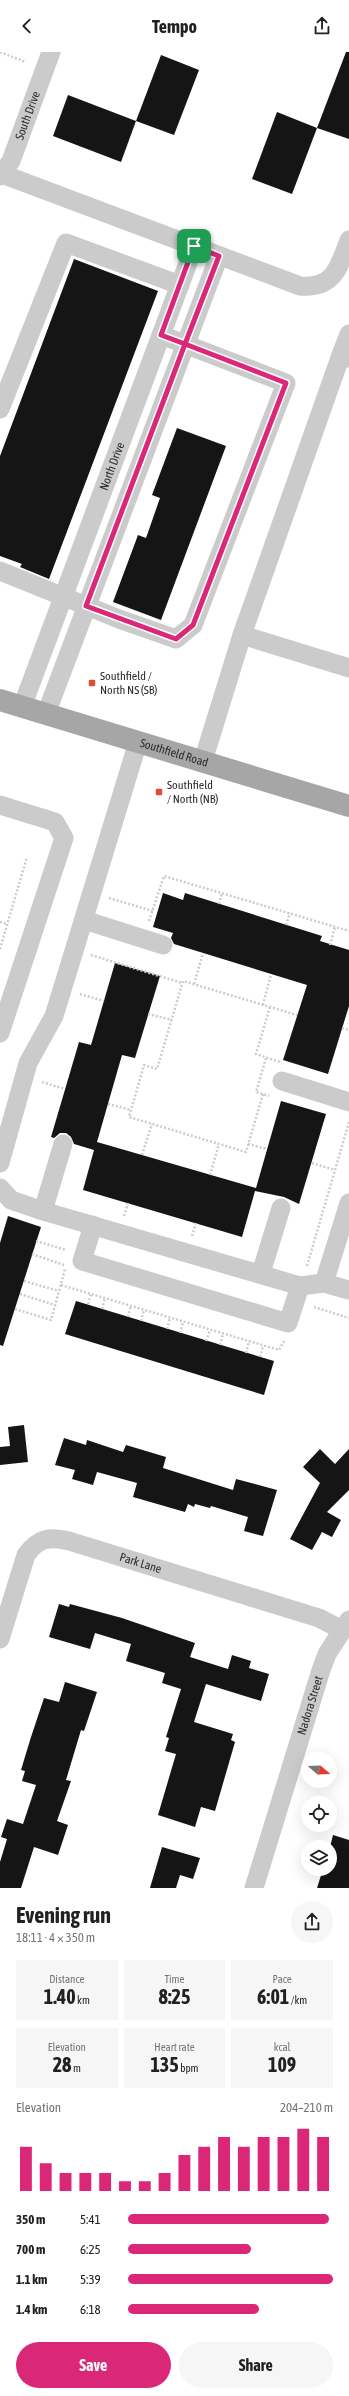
<!DOCTYPE html>
<html lang="en">
<head>
<meta charset="utf-8">
<style>
  :root { --surface:#fff; --page:#f6f6f6; --text:#202124; --muted:#757577; --accent:#db2777 }
  body { margin:0; font-family:"Asap Condensed",sans-serif; background:var(--page); color:var(--text); height:100vh; display:flex; flex-direction:column; font-size:15px; white-space:nowrap }
  * { box-sizing:border-box; margin:0 }
  p { font-size:13px; color:var(--muted) }
  .icon { flex:none; width:22px; height:22px; fill:none; stroke:currentColor; stroke-width:2; stroke-linecap:round; stroke-linejoin:round }
  .map { position:relative; height:1836px; overflow:hidden }
  .drawer { display:flex; flex-direction:column; background:var(--surface); flex:1 }
  .drawer>* { flex:none }
  .needle { width:26px; rotate:109deg }
  .controls { position:absolute; left:301px; top:1700px; display:grid; gap:8px }
  .controls a { display:grid; place-items:center; width:36px; height:36px; border-radius:50%; background:var(--surface); box-shadow:0 4px 16px #0002; font-size:20px }
  .pin { position:absolute; display:grid; place-items:center; width:34px; height:34px; color:#fff; margin:-17px; border-radius:8px; box-shadow:0 2px 6px #0006 }
  .round { display:grid; place-items:center; flex:none; width:42px; height:42px; border-radius:21px; background:var(--page) }
  .summary { display:flex; align-items:center; justify-content:space-between; height:68px; padding:0 16px }
  h1 { font-size:22px; font-weight:700; line-height:30px }
  .stats { display:grid; grid-template-columns:repeat(3,1fr); gap:6px; height:68px; padding:4px 16px }
  .stats div { display:grid; align-content:center; border-radius:0px; background:var(--page); text-align:center }
  .stats b { font-size:20px; font-weight:700 }
  .stats small { font-size:11px; font-weight:400 }
  .stats p { font-size:11px }
  .chart { height:112px; padding:8px 16px }
  .chart p { display:flex; justify-content:space-between }
  .chart svg { width:100%; height:72px; margin-top:4px; stroke:var(--accent); stroke-width:6 }
  .action { display:flex; gap:8px; margin-top:auto; padding:8px 16px }
  .action a { flex:1; height:46px; border-radius:24px; background:var(--accent); color:#fff; font-size:16px; font-weight:700; line-height:46px; text-align:center }
  .action a+a { background:var(--page); color:var(--text) }
  ul { padding:0 16px; list-style:none; font-size:13px }
  li { display:grid; grid-template-columns:64px 48px 1fr; align-items:center; height:30px }
  li i { height:10px; border-radius:5px; background:var(--accent) }
  header { display:flex; justify-content:space-between; align-items:center; height:52px; padding:0 16px; background:var(--surface); font-size:18px; font-weight:700 }
  .map>svg:first-child { display:block }
</style>
</head>
<body>
<header><svg class="icon" aria-label="back" viewBox="0 0 24 24"><path d="M15 5l-7 7 7 7"/></svg>Tempo<svg class="icon" aria-label="share" viewBox="0 0 24 24"><path d="M12 15V3M7 8l5-5 5 5M5 13v7h14v-7"/></svg></header>
<div class="map">
<svg width="349" height="1836" viewBox="0 0 349 1836">
  <rect width="100%" height="100%" fill="#fff"/>
  <g fill="#151515">
    <polygon points="346,0 349,0 349,87 317,76"/>
    <polygon points="161,3 199,18 174,83 136,69"/>
    <polygon points="68,43 136,69 121,110 53,84"/>
    <polygon points="277,60 317,76 292,142 252,127"/>
    <polygon points="74,207 158,239 49,527 20,515 22,512 0,504 0,404"/>
    <polygon points="177,376 226,394 161,568 113,550 138,483 146,486 160,446 152,443"/>
    <polygon points="163,841 183,848 185,841 322,884 320,889 349,898 349,954 328,1022 283,1008 307,933 174,892 171,886 173,881 153,875"/>
    <polygon points="115,911 160,924 135,1006 122,1003 97,1090 256,1136 281,1049 326,1062 299,1152 284,1145 255,1139 242,1185 83,1138 94,1098 74,1092 71,1085 66,1081 60,1081 54,1086 51,1085 79,990 91,993"/>
    <polygon points="8,1164 41,1175 3,1294 0,1293 0,1191"/>
    <polygon points="76,1249 274,1309 264,1343 65,1282"/>
    <polygon points="24,1373 28,1410 0,1413 0,1395 10,1394 8,1375"/>
    <polygon points="64,1386 86,1393 87,1388 123,1400 126,1393 166,1405 163,1416 233,1438 236,1427 277,1438 263,1484 244,1479 248,1465 211,1454 210,1456 195,1452 194,1455 188,1452 185,1460 133,1445 137,1431 97,1420 93,1433 72,1427 75,1418 55,1413"/>
    <polygon points="320,1397 335,1412 349,1397 349,1438 327,1460 341,1468 332,1485 322,1480 312,1498 290,1487 320,1431 303,1415"/>
    <polygon points="59,1552 69,1555 70,1552 122,1566 195,1591 190,1605 228,1617 232,1603 251,1609 249,1616 269,1622 261,1649 206,1632 194,1670 233,1682 231,1688 235,1690 215,1759 201,1755 195,1775 158,1763 176,1702 165,1699 169,1686 166,1685 181,1637 162,1631 165,1621 126,1609 131,1592 95,1581 90,1597 49,1585"/>
    <polygon points="65,1630 97,1640 84,1679 81,1678 66,1728 71,1729 57,1769 68,1773 58,1803 34,1795 21,1836 0,1836 0,1810 7,1787 1,1785 7,1767 23,1772 36,1733 22,1729 25,1719 21,1718 31,1685 44,1646 59,1650"/>
    <polygon points="333,1783 349,1788 349,1836 317,1836 323,1817 330,1817 330,1795"/>
    <polygon points="162,1795 200,1806 193,1827 180,1823 176,1836 150,1836"/>
  </g>
  <g fill="none" stroke-linecap="round" stroke-linejoin="round">
    <g stroke="#cbcbcb" stroke-width="2.5" stroke-dasharray="2 2" stroke-linecap="butt">
      <polyline points="0,0 26,10"/>
      <polyline points="109,846 153,859"/>
      <polyline points="219,852 222,841"/>
      <polyline points="149,869 164,824 349,879"/>
      <polyline points="0,870 7,872"/>
      <polyline points="286,873 290,861"/>
      <polyline points="330,893 335,875"/>
      <polyline points="0,897 27,805"/>
      <polyline points="91,903 182,931"/>
      <polyline points="194,932 203,901"/>
      <polyline points="80,942 104,949"/>
      <polyline points="263,953 271,922"/>
      <polyline points="270,955 256,1002 280,1010"/>
      <polyline points="148,962 172,968"/>
      <polyline points="342,976 349,978"/>
      <polyline points="266,1006 256,1040 269,1044"/>
      <polyline points="42,1030 65,1037"/>
      <polyline points="263,1042 246,1100 129,1065 144,1013 157,1017 183,929 297,963"/>
      <polyline points="108,1052 131,1058"/>
      <polyline points="248,1092 267,1097"/>
      <polyline points="142,1103 152,1072"/>
      <polyline points="312,1111 335,1118"/>
      <polyline points="210,1123 219,1092"/>
      <polyline points="124,1164 128,1151"/>
      <polyline points="192,1184 196,1171"/>
      <polyline points="36,1189 66,1198"/>
      <polyline points="32,1202 64,1213"/>
      <polyline points="307,1214 349,1070"/>
      <polyline points="24,1229 59,1239"/>
      <polyline points="61,1233 279,1298 284,1289"/>
      <polyline points="20,1242 55,1253"/>
      <polyline points="88,1252 91,1242"/>
      <polyline points="314,1255 349,1266"/>
      <polyline points="15,1257 51,1268 65,1217"/>
      <polyline points="102,1257 105,1246"/>
      <polyline points="128,1265 131,1254"/>
      <polyline points="141,1269 144,1258"/>
      <polyline points="167,1277 170,1266"/>
      <polyline points="180,1281 183,1270"/>
      <polyline points="206,1289 210,1278"/>
      <polyline points="220,1293 223,1282"/>
      <polyline points="246,1301 249,1289"/>
      <polyline points="260,1305 263,1294"/>
    </g>
    <g stroke="#cbcbcb" stroke-width="19">
      <path d="M 2,122 L 300,234 C 334,237 339,215 349,188"/>
      <path id="s1" d="M 0,124 L 11,109 L 51,0"/>
      <polyline points="341,303 349,282"/>
      <polyline points="0,357 66,191 180,233"/>
      <polyline points="0,519 119,567 176,587 193,573 286,331 161,283"/>
      <polyline points="242,583 349,616"/>
      <path id="s2" d="M 22,655 L 194,195"/>
      <polyline points="46,662 219,204"/>
      <polyline points="203,709 242,583 341,303 349,306"/>
      <polyline points="0,753 55,770 64,786 0,981"/>
      <polyline points="84,868 163,893"/>
      <polyline points="282,1029 349,1050"/>
      <polyline points="0,1111 28,1011 54,964 138,690"/>
      <polyline points="0,1136 11,1148 43,1159 300,1234 324,1231 349,1238"/>
      <polyline points="43,1159 63,1092"/>
      <polyline points="93,1173 82,1209 288,1271 300,1234"/>
      <polyline points="261,1221 281,1156"/>
      <polyline points="324,1231 349,1151"/>
      <path id="s3" d="M 0,1587 L 26,1503 C 38,1486 50,1484 69,1489 L 319,1566 L 342,1578"/>
      <path id="s4" d="M 254,1836 L 321,1618 L 327,1602 L 349,1568"/>
    </g>
    <path stroke="#a6a6a6" stroke-width="22" id="s5" d="M 0,648 L 349,754"/>
  </g>
  <g fill="none" stroke-linecap="round" stroke-linejoin="round">
    <defs>
      <polyline id="route" points="194,194 161,283 185,292 86,554 176,587 193,573 286,331 185,292 219,204 194,194"/>
    </defs>
    <use href="#route" stroke="#fff" stroke-width="8"/>
    <use href="#route" stroke="#db2777" stroke-width="5"/>
  </g>
  <g fill="#df4d37" stroke="#fff" stroke-width="1.5">
    <rect x="88" y="627" width="8" height="8" rx="2"/>
    <rect x="155" y="736" width="8" height="8" rx="2"/>
  </g>
  <g text-anchor="middle" dominant-baseline="central" stroke-width="4" stroke-linejoin="round" paint-order="stroke">
    <g font-size="12" fill="#2e2e2e" stroke="#fff">
      <text stroke="none"><textPath href="#s1" startOffset="67">South Drive</textPath></text>
      <text stroke="none"><textPath href="#s2" startOffset="257">North Drive</textPath></text>
      <text stroke="none"><textPath href="#s5" startOffset="182">Southfield Road</textPath></text>
      <text stroke="none"><textPath href="#s3" startOffset="212">Park Lane</textPath></text>
      <text stroke="none"><textPath href="#s4" startOffset="191">Nadora Street</textPath></text>
    </g>
    <g font-size="12" fill="#2e2e2e" stroke="#fff" text-anchor="start">
      <text x="100" y="624">Southfield /<tspan x="100" dy="14">North NS (SB)</tspan></text>
      <text x="167" y="733">Southfield<tspan x="167" dy="14">/ North (NB)</tspan></text>
    </g>
  </g>
</svg>
<div class="controls">
<a><svg class="needle" viewBox="-14 -14 28 28"><path d="M0-13l5 13h-10z" fill="#e53935"/><path d="M0 13l5-13h-10z" fill="#757577"/></svg></a>
<a><svg class="icon" aria-label="locate" viewBox="0 0 24 24"><circle cx="12" cy="12" r="6"/><path d="M12 2v4M12 18v4M2 12h4M18 12h4"/></svg></a>
<a><svg class="icon" aria-label="layers" viewBox="0 0 24 24"><path d="M12 4l9 5-9 5-9-5zM3 14l9 5 9-5"/></svg></a>
</div>
<div class="pin" style="left:194px;top:194px;background:#1e9e55"><svg class="icon" aria-label="arrive" viewBox="0 0 24 24"><path d="M6 21V4h12l-3 4 3 4H6"/></svg></div>
</div>
<section class="drawer">
<div class="summary"><div><h1>Evening run</h1><p>18:11 · 4 × 350 m</p></div><a class="round"><svg class="icon" aria-label="share" viewBox="0 0 24 24"><path d="M12 15V3M7 8l5-5 5 5M5 13v7h14v-7"/></svg></a></div>
<div class="stats">
<div><p>Distance</p><b>1.40<small> km</small></b></div>
<div><p>Time</p><b>8:25</b></div>
<div><p>Pace</p><b>6:01<small> /km</small></b></div>
</div>
<div class="stats">
<div><p>Elevation</p><b>28<small> m</small></b></div>
<div><p>Heart rate</p><b>135<small> bpm</small></b></div>
<div><p>kcal</p><b>109</b></div>
</div>
<div class="chart"><p><span>Elevation</span>204–210 m</p>
<svg viewBox="0 0 160 44" preserveAspectRatio="none"><path d="M5 44V17M15 44V27M25 44V33M35 44V33M45 44V33M55 44V38M65 44V38M75 44V33M85 44V22M95 44V17M105 44V11M115 44V17M125 44V11M135 44V11M145 44V6M155 44V11"/></svg>
</div>
<ul>
<li><b>350 m</b>5:41<i style="width:98%"></i></li>
<li><b>700 m</b>6:25<i style="width:60%"></i></li>
<li><b>1.1 km</b>5:39<i style="width:100%"></i></li>
<li><b>1.4 km</b>6:18<i style="width:64%"></i></li>
</ul>
<div class="action"><a>Save</a><a>Share</a></div>
</section>
</body>
</html>
